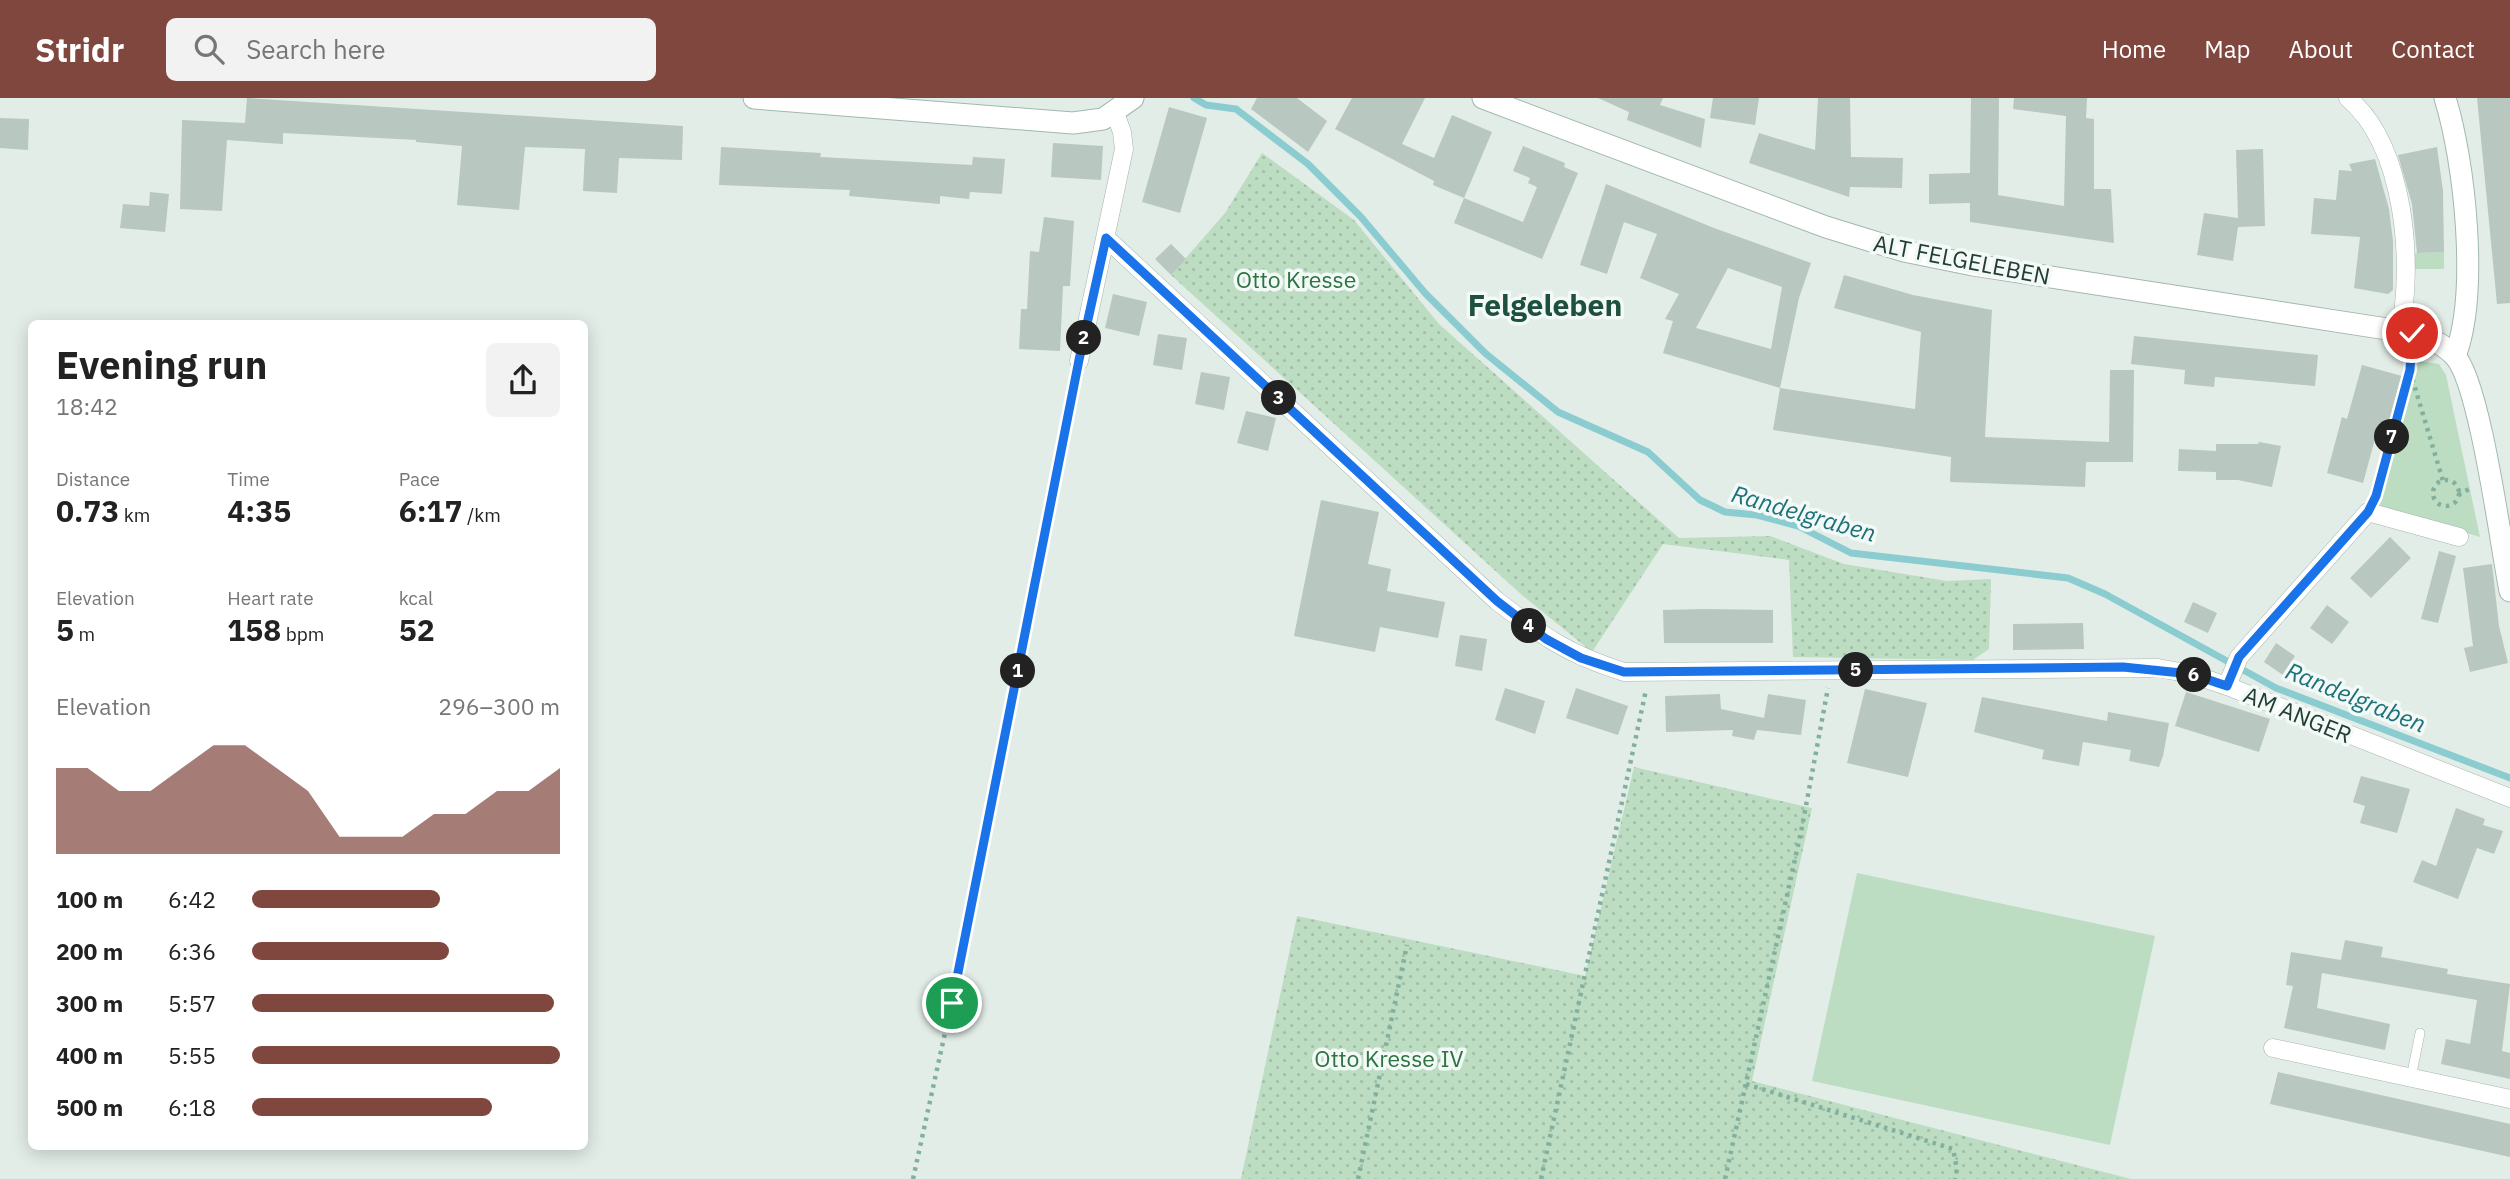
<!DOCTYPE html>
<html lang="en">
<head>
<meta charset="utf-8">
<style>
  :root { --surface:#fff; --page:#f2f2f2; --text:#222; --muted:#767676; --accent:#7f473d }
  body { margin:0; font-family:"IBM Plex Sans",sans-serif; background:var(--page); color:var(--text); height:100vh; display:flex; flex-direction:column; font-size:26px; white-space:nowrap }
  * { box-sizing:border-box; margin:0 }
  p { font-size:23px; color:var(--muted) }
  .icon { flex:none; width:38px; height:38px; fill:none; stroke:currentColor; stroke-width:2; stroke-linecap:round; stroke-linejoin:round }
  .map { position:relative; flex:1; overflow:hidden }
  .details { position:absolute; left:28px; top:222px; width:560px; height:830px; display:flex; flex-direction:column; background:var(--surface); border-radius:10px; box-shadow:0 4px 18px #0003 }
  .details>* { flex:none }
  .pin { position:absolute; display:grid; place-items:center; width:60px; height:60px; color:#fff; margin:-30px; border:4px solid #fff; border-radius:50%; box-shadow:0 2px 7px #0007 }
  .km { position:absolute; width:35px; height:35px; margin:-18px; border-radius:50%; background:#222; color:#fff; font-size:19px; line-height:35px; text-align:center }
  .round { display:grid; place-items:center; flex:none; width:74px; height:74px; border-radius:10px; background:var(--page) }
  .summary { display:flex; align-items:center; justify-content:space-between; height:119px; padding:0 28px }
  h1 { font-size:38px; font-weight:700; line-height:52px }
  .figures { display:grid; grid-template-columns:repeat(3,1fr); gap:10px; height:119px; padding:7px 28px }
  .figures div { display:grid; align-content:center }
  .figures b { font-size:30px; font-weight:700 }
  .figures small { font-size:19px; font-weight:400 }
  .figures p { font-size:19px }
  .chart { height:196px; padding:14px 28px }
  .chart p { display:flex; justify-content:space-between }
  .chart svg { width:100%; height:126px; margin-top:7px; fill:var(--accent); opacity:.7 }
  ul { padding:0 28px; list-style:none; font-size:23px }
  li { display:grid; grid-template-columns:112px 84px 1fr; align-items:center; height:52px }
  li i { height:18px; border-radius:9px; background:var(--accent) }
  header { display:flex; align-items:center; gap:42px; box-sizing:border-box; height:98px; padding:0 35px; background:var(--accent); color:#fff }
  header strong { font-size:33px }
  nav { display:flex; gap:38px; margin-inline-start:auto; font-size:24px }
  .search { width:490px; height:63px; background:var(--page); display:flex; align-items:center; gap:18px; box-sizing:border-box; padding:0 24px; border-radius:10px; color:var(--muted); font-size:26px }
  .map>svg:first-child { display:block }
</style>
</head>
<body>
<header>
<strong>Stridr</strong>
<div class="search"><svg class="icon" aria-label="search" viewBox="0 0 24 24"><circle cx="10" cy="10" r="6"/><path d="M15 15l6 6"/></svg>Search here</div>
<nav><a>Home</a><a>Map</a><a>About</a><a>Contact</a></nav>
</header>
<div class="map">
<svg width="2510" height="1081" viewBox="0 0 2510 1081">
  <defs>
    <pattern id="garden-dots" width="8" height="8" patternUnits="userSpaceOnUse" patternTransform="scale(1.75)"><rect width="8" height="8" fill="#bcddc2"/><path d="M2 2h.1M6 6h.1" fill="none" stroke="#a1bfa7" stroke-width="1.8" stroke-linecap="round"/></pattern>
  </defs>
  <rect width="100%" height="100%" fill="#e3ede7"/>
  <g fill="#bcddc2">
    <polygon points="2444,154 2444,171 2413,171 2413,155"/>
    <polygon points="2412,262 2439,266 2446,277 2480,439 2371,406 2389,356"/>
    <polygon points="1857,775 2155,838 2110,1047 1812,983"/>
  </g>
  <g fill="url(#garden-dots)">
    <polygon points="1262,55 1354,122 1439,226 1679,440 1770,438 1844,466 1947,483 1991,481 1989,551 1973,562 1793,559 1789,462 1663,446 1592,554 1523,498 1171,177 1225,115"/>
    <polygon points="1634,669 1812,710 1752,983 2131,1081 1241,1081 1297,818 1585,878"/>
  </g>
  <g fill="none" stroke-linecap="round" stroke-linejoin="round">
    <polyline stroke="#8bccd1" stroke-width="7" points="1194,0 1206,7 1236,11 1308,66 1361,119 1425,195 1485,255 1558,314 1648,354 1700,402 1725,414 1757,417 1798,428 1851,455 2068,480 2105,496 2276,590 2510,680"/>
  </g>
  <g fill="#b8c7c0" fill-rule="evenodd">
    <polygon points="247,0 683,28 682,62 619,60 617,95 583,93 585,51 525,49 519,112 457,107 462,48 416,44 416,42 283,35 283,46 227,42 222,113 180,111 182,22 245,25"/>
    <polygon points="1257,0 1297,0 1327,23 1308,54 1251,11"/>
    <polygon points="1352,0 1425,0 1402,46 1434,60 1452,17 1492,34 1464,100 1433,87 1434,83 1335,31"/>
    <polygon points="1598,0 1663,0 1660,7 1705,21 1701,50 1627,22 1629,14"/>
    <polygon points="1713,0 1759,0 1755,27 1710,20"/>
    <polygon points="1818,0 1850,0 1851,59 1903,60 1902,90 1850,89 1849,99 1749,65 1759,35 1815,52"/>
    <polygon points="1971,0 1999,0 1998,97 2064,108 2066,18 2013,11 2014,0 2087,0 2086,20 2094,21 2094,91 2111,91 2114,145 1970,124 1970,105 1929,106 1929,76 1970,75"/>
    <polygon points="2477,0 2510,0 2510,205 2497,206"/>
    <polygon points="1169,9 1207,20 1180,115 1142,104"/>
    <polygon points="0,20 29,21 28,52 0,50"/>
    <polygon points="1053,45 1103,48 1101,82 1051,79"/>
    <polygon points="1523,48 1565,65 1564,69 1578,75 1542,161 1454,125 1464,100 1523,124 1537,89 1528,85 1530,80 1513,73"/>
    <polygon points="721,49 821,55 820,59 972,67 973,59 1005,61 1002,96 970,94 969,101 940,98 940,106 849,98 850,92 719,87"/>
    <polygon points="2437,49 2443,93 2444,154 2417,155 2412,106 2398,57"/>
    <polygon points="2263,51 2265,128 2238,129 2233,163 2197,157 2204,115 2238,120 2236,52"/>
    <polygon points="2375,61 2389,111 2393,143 2393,192 2388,196 2354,190 2360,139 2311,136 2314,100 2336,102 2339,72 2352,73 2349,66"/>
    <path d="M 1606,86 L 1714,130 L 1811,165 L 1799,200 L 1780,290 L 1663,255 L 1673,223 L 1665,221 L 1679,196 L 1640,180 L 1657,136 L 1624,124 L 1607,176 L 1580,167 ZM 1728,170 L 1782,189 L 1771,251 L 1696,230 Z"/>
    <polygon points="150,94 169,96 165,134 120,130 123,106 149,108"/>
    <polygon points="1044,119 1074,123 1070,188 1063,188 1060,253 1019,251 1021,211 1027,211 1030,153 1039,154"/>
    <polygon points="1171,146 1186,161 1171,177 1155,161"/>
    <polygon points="1844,177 1913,197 1992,212 1985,339 2109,344 2110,272 2134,272 2133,364 2086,364 2085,389 1950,384 1951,359 1773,332 1780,290 1915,311 1921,234 1834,210"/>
    <polygon points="1113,196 1147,204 1139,238 1105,230"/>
    <polygon points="1158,236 1187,240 1182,272 1153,267"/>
    <polygon points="2134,238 2318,257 2315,288 2215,279 2214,289 2184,286 2185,272 2131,266"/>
    <polygon points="2362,267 2402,278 2387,332 2378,330 2363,385 2327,375 2342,319 2347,321"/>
    <polygon points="1201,274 1230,279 1224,312 1195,306"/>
    <polygon points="1246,313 1276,320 1268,353 1237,345"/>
    <polygon points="2259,344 2281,348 2272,389 2238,382 2216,382 2216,374 2178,373 2179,351 2216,353 2216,346 2258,346"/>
    <polygon points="1321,402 1379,414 1368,466 1391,471 1387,493 1445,504 1438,540 1380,529 1375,554 1294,538"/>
    <polygon points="2390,439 2411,460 2371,500 2350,480"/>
    <polygon points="2439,453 2456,458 2438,525 2421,521"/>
    <polygon points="2492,466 2499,528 2508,565 2470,574 2464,550 2473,548 2463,470"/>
    <polygon points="2193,504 2217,515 2208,535 2184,524"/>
    <polygon points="2327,507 2349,524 2332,546 2310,530"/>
    <polygon points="1703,511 1773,512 1773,545 1664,545 1663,512"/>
    <polygon points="2083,525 2084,551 2013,552 2013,526"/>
    <polygon points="1460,537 1487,541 1482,573 1455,568"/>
    <polygon points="2276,545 2295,558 2283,577 2264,564"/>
    <polygon points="1505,590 1545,603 1535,636 1495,622"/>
    <polygon points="1576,590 1628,608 1618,637 1566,620"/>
    <polygon points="1865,591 1927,605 1908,679 1847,665"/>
    <polygon points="2186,594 2270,621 2259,654 2175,628"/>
    <polygon points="1720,596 1721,611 1764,620 1768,596 1806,602 1801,637 1757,632 1754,642 1732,638 1733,632 1666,634 1665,598"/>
    <polygon points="1982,599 2107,623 2108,614 2169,625 2163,658 2159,669 2129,663 2131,652 2083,644 2079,668 2042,661 2044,652 1974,634"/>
    <polygon points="2361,678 2410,691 2397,735 2360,725 2365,708 2353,704"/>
    <polygon points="2456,710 2485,721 2483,727 2503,733 2494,756 2477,750 2458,801 2413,784 2422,762 2436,768"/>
    <polygon points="2345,842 2383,849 2381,859 2448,871 2447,876 2510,886 2502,953 2510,955 2510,981 2441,966 2446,941 2470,946 2477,902 2322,875 2317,910 2390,926 2385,952 2284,930 2293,888 2286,887 2291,854 2341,862"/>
    <polygon points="2278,974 2510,1026 2510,1059 2270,1006"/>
  </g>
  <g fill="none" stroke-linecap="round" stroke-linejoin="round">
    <defs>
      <polyline id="lane" points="2411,980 2420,935"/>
      <g id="street">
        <path d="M 2348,0 C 2405,48 2414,165 2400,233"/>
        <path d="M 1106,140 L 1497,503 C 1544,539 1567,556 1624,574 L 2158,570 L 2191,576 L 2227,588 L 2510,700"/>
        <polyline points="1079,263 1124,51 1122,34 1115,15"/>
        <polyline points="2227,588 2239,559 2368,414 2459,439"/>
        <polyline points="2273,950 2510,1001"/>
      </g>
      <g id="secondary">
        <polyline points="754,0 1073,25 1103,21 1133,0"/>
        <path d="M 1483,0 L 1826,129 L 1904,153 L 1973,167 L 2400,233 C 2420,237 2439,242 2454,257 C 2480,283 2501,448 2510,493"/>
        <path d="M 2445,0 C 2465,64 2479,196 2455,258"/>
      </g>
    </defs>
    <use href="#lane" stroke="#a5b5ae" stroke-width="10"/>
    <use href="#street" stroke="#a5b5ae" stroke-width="19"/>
    <use href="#secondary" stroke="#a1b8ae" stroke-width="23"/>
    <g stroke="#83b09e" stroke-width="4.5" stroke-dasharray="3.5 5" stroke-linecap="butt">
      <polyline points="2410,273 2443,383"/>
      <circle cx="2446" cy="395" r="13"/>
      <polyline points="2458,397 2473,389"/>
      <polyline points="2376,398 2410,272 2411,257"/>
      <polyline points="1746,986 1953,1051 1957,1071 1955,1081"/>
      <polyline points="913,1081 971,816 1075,279"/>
      <polyline points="1358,1081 1407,847"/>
      <polyline points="1541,1081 1646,592"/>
      <polyline points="1725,1081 1802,729 1828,590"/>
    </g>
    <use href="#lane" stroke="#fff" stroke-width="9"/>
    <use href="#street" stroke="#fff" stroke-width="18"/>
    <use href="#secondary" stroke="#fff" stroke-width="21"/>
  </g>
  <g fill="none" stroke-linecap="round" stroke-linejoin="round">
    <defs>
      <polyline id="route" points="952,905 1079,262 1106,140 1497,503 1546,541 1581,560 1624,574 2123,569 2191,576 2227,588 2239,559 2368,414 2376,398 2410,272 2412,235"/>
    </defs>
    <use href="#route" stroke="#fff" stroke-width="14"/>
    <use href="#route" stroke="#1a73e8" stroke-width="9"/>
  </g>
  <g text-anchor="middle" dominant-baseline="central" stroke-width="7" stroke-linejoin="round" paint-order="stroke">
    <g font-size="23" fill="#223e34" stroke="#f3f9f6">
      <text transform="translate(1962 161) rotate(11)">ALT FELGELEBEN</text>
      <text transform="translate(2298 616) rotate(22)">AM ANGER</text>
    </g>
    <g font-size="23" fill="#2d7442" stroke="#f3f9f6">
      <text x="1296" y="181">Otto Kresse</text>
      <text x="1389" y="960">Otto Kresse IV</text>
    </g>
    <g font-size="24" font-style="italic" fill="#1d7279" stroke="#f3f9f6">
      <text transform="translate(1804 415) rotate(16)">Randelgraben</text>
      <text transform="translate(2356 599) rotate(22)">Randelgraben</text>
    </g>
    <g font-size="30" font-weight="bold" fill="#1e503f" stroke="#f3f9f6">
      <text x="1545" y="206">Felgeleben</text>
    </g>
  </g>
</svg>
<div class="pin" style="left:952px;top:905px;background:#1e9e55"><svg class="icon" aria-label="arrive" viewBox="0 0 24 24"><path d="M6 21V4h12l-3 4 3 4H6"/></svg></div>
<div class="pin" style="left:2412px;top:235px;background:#d93025"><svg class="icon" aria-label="check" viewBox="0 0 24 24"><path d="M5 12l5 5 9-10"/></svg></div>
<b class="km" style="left:1018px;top:573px">1</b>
<b class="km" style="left:1084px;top:240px">2</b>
<b class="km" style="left:1279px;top:300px">3</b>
<b class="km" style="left:1529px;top:528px">4</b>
<b class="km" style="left:1856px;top:572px">5</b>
<b class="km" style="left:2194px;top:577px">6</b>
<b class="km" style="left:2392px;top:339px">7</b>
<section class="details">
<div class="summary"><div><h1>Evening run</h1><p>18:42</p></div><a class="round"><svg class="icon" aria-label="share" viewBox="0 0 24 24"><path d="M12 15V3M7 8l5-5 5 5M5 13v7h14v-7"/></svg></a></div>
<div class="figures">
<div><p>Distance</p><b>0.73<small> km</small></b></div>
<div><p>Time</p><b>4:35</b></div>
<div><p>Pace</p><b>6:17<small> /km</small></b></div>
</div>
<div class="figures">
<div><p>Elevation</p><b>5<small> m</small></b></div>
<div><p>Heart rate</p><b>158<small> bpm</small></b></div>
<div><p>kcal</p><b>52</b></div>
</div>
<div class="chart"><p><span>Elevation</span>296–300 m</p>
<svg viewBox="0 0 160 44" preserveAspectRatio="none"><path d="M0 44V14L10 14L20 22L30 22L40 14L50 6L60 6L70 14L80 22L90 38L100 38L110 38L120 30L130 30L140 22L150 22L160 14V44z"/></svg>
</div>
<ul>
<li><b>100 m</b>6:42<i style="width:61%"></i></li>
<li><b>200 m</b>6:36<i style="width:64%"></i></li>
<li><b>300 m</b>5:57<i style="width:98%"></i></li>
<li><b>400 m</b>5:55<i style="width:100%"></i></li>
<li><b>500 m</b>6:18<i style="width:78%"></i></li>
</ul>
</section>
</div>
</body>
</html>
